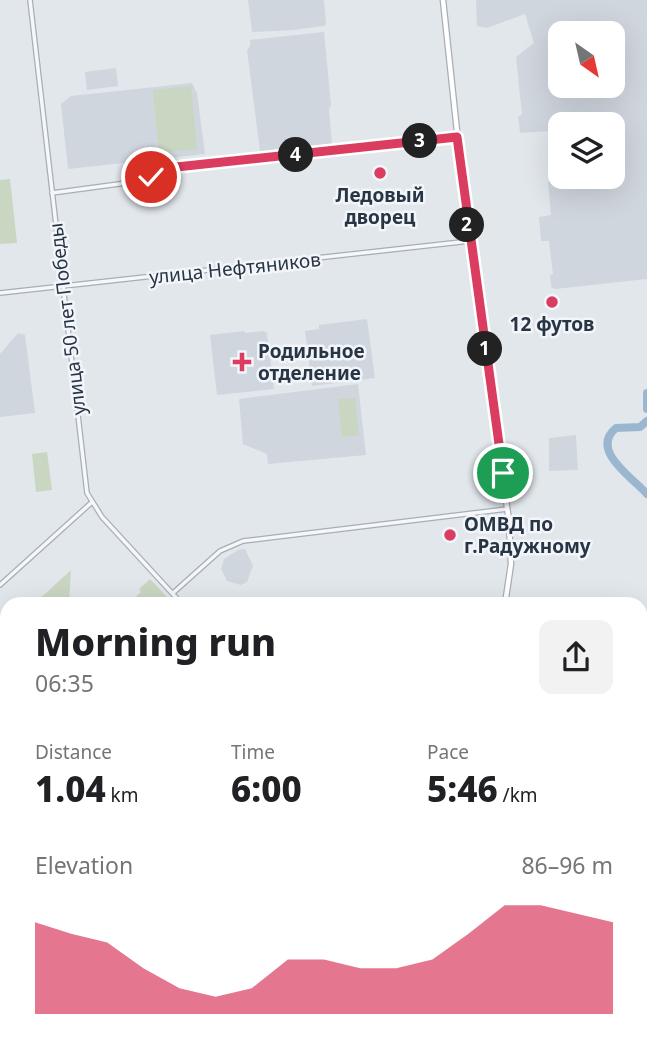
<!DOCTYPE html>
<html lang="en">
<head>
<meta charset="utf-8">
<style>
  :root { --surface:#fff; --page:#f2f2f2; --text:#202124; --muted:#757577; --accent:#da3d60 }
  body { margin:0; font-family:"Noto Sans",sans-serif; background:var(--page); color:var(--text); height:100vh; display:flex; flex-direction:column; font-size:26px; white-space:nowrap }
  * { box-sizing:border-box; margin:0 }
  p { font-size:23px; color:var(--muted) }
  .icon { flex:none; width:38px; height:38px; fill:none; stroke:currentColor; stroke-width:2; stroke-linecap:round; stroke-linejoin:round }
  .map { position:relative; flex:1; overflow:hidden }
  .side { position:absolute; left:0px; top:597px; width:648px; height:450px; display:flex; flex-direction:column; background:var(--surface); border-radius:21px 21px 0 0; box-shadow:0 7px 28px #0002 }
  .side>* { flex:none }
  .needle { width:46px; rotate:146deg }
  .tools { position:absolute; left:548px; top:21px; display:grid; gap:14px }
  .tools a { display:grid; place-items:center; width:77px; height:77px; border-radius:14px; background:var(--surface); box-shadow:0 7px 28px #0002; font-size:35px }
  .pin { position:absolute; display:grid; place-items:center; width:60px; height:60px; color:#fff; margin:-30px; border:4px solid #fff; border-radius:50%; box-shadow:0 2px 7px #0007 }
  .km { position:absolute; width:35px; height:35px; margin:-18px; border-radius:50%; background:#222; color:#fff; font-size:19px; line-height:35px; text-align:center }
  .round { display:grid; place-items:center; flex:none; width:74px; height:74px; border-radius:14px; background:var(--page) }
  .head { display:flex; align-items:center; justify-content:space-between; height:119px; padding:0 35px }
  h1 { font-size:38px; font-weight:800; line-height:52px }
  .stats { display:grid; grid-template-columns:repeat(3,1fr); gap:10px; height:119px; padding:7px 35px }
  .stats div { display:grid; align-content:center }
  .stats b { font-size:35px; font-weight:800 }
  .stats small { font-size:19px; font-weight:400 }
  .stats p { font-size:19px }
  .chart { height:196px; padding:14px 35px }
  .chart p { display:flex; justify-content:space-between }
  .chart svg { width:100%; height:126px; margin-top:7px; fill:var(--accent); opacity:.7 }
  .map>svg:first-child { display:block }
</style>
</head>
<body>
<div class="map">
<svg width="647" height="1045" viewBox="0 0 647 1045">
  <rect width="100%" height="100%" fill="#e2e7ec"/>
  <g fill="#d0d6de" fill-rule="evenodd">
    <polygon points="248,0 324,0 326,24 324,26 293,30 252,32"/>
    <path d="M 476,0 L 647,0 L 647,279 L 555,289 L 551,287 L 550,275 L 553,274 L 549,241 L 541,241 L 539,217 L 551,215 L 548,182 L 555,180 L 550,131 L 520,133 L 518,116 L 522,115 L 516,57 L 534,43 L 525,14 L 487,28 L 477,26 ZM 597,24 L 598,33 L 612,33 L 612,86 L 560,86 L 560,33 L 589,33 ZM 560,124 L 612,124 L 612,177 L 560,177 Z"/>
    <polygon points="324,32 331,105 329,109 332,144 260,151 247,50 250,46 250,40"/>
    <polygon points="116,68 118,86 87,90 85,72"/>
    <polygon points="192,83 197,93 205,154 68,169 61,104 71,96"/>
    <polygon points="367,319 375,378 312,386 305,331 319,329 319,325"/>
    <polygon points="244,331 245,333 263,331 267,333 274,389 217,395 210,335"/>
    <polygon points="18,333 25,335 35,413 0,417 0,354"/>
    <polygon points="358,384 366,455 268,464 267,454 243,444 239,399"/>
    <polygon points="576,435 578,470 549,471 549,438"/>
    <polygon points="245,549 253,566 247,582 241,585 227,581 221,569 224,559 238,550"/>
    <polygon points="211,1040 459,1040 391,1042 381,1045 211,1045"/>
  </g>
  <g fill="#c9d6c2">
    <polygon points="191,86 197,149 159,153 153,90"/>
    <polygon points="10,179 17,243 0,244 0,180"/>
    <polygon points="355,398 359,435 342,437 338,399"/>
    <polygon points="47,452 52,490 36,492 32,454"/>
    <polygon points="71,570 69,604 34,604"/>
    <polygon points="150,579 173,603 133,604 131,601 141,592 139,589"/>
  </g>
  <g fill="none" stroke-linecap="round" stroke-linejoin="round">
    <g stroke="#9ab7cf" stroke-width="8">
      <polyline points="647,393 647,409"/>
      <path d="M 647,421 L 640,427 L 616,428 C 589,450 633,478 647,494"/>
      <polyline points="640,738 647,737"/>
      <polyline points="582,1040 584,1045"/>
    </g>
    <defs>
      <g id="street">
        <polyline points="30,0 87,493 102,517 182,604"/>
        <polyline points="52,193 141,181 167,168 457,137"/>
        <polyline points="0,293 470,241"/>
        <polyline points="0,585 91,503"/>
        <polyline points="173,593 220,551 243,541 507,509"/>
        <polyline points="0,775 7,782"/>
      </g>
      <g id="secondary">
        <polyline points="443,0 467,225 509,521 511,564 505,604"/>
        <polyline points="81,1045 87,1040"/>
      </g>
    </defs>
    <use href="#street" stroke="#a6aeb7" stroke-width="6"/>
    <use href="#secondary" stroke="#a6aeb7" stroke-width="7"/>
    <use href="#street" stroke="#f5f7f9" stroke-width="3.5"/>
    <use href="#secondary" stroke="#fff" stroke-width="4.5"/>
  </g>
  <g fill="none" stroke-linecap="round" stroke-linejoin="round">
    <defs>
      <polyline id="route" points="151,177 167,168 457,137 503,473"/>
    </defs>
    <use href="#route" stroke="#fff" stroke-width="14"/>
    <use href="#route" stroke="#da3d60" stroke-width="9"/>
  </g>
  <g fill="#da3d60" stroke="#f2f5f9" stroke-width="2.5">
    <circle cx="380" cy="173" r="7"/>
    <circle cx="552" cy="302" r="7"/>
    <path d="M238.5 351.5h7v7h7v7h-7v7h-7v-7h-7v-7h7z"/>
    <circle cx="450" cy="535" r="7"/>
  </g>
  <g text-anchor="middle" dominant-baseline="central" stroke-width="5" stroke-linejoin="round" paint-order="stroke">
    <g font-size="19" font-weight="bold" fill="#283545" stroke="#f2f5f9">
      <text x="380" y="195">Ледовый<tspan x="380" dy="22">дворец</tspan></text>
      <text x="552" y="324">12 футов</text>
      <text x="258" y="351" text-anchor="start">Родильное<tspan x="258" dy="22">отделение</tspan></text>
      <text x="464" y="524" text-anchor="start">ОМВД по<tspan x="464" dy="22">г.Радужному</tspan></text>
    </g>
    <g font-size="19" fill="#283545" stroke="#f2f5f9">
      <text transform="translate(235 268) rotate(-6)">улица Нефтяников</text>
      <text transform="translate(67 319) rotate(-97)">улица 50 лет Победы</text>
    </g>
  </g>
</svg>
<div class="tools">
<a><svg class="needle" viewBox="-14 -14 28 28"><path d="M0-13l5 13h-10z" fill="#e53935"/><path d="M0 13l5-13h-10z" fill="#757577"/></svg></a>
<a><svg class="icon" aria-label="layers" viewBox="0 0 24 24"><path d="M12 4l9 5-9 5-9-5zM3 14l9 5 9-5"/></svg></a>
</div>
<div class="pin" style="left:503px;top:473px;background:#1e9e55"><svg class="icon" aria-label="arrive" viewBox="0 0 24 24"><path d="M6 21V4h12l-3 4 3 4H6"/></svg></div>
<div class="pin" style="left:151px;top:177px;background:#d93025"><svg class="icon" aria-label="check" viewBox="0 0 24 24"><path d="M5 12l5 5 9-10"/></svg></div>
<b class="km" style="left:485px;top:349px">1</b>
<b class="km" style="left:467px;top:225px">2</b>
<b class="km" style="left:420px;top:141px">3</b>
<b class="km" style="left:296px;top:155px">4</b>
<section class="side">
<div class="head"><div><h1>Morning run</h1><p>06:35</p></div><a class="round"><svg class="icon" aria-label="share" viewBox="0 0 24 24"><path d="M12 15V3M7 8l5-5 5 5M5 13v7h14v-7"/></svg></a></div>
<div class="stats">
<div><p>Distance</p><b>1.04<small> km</small></b></div>
<div><p>Time</p><b>6:00</b></div>
<div><p>Pace</p><b>5:46<small> /km</small></b></div>
</div>
<div class="chart"><p><span>Elevation</span>86–96 m</p>
<svg viewBox="0 0 160 44" preserveAspectRatio="none"><path d="M0 44V12L10 16L20 19L30 28L40 35L50 38L60 35L70 25L80 25L90 28L100 28L110 25L120 16L130 6L140 6L150 9L160 12V44z"/></svg>
</div>
</section>
</div>
</body>
</html>
